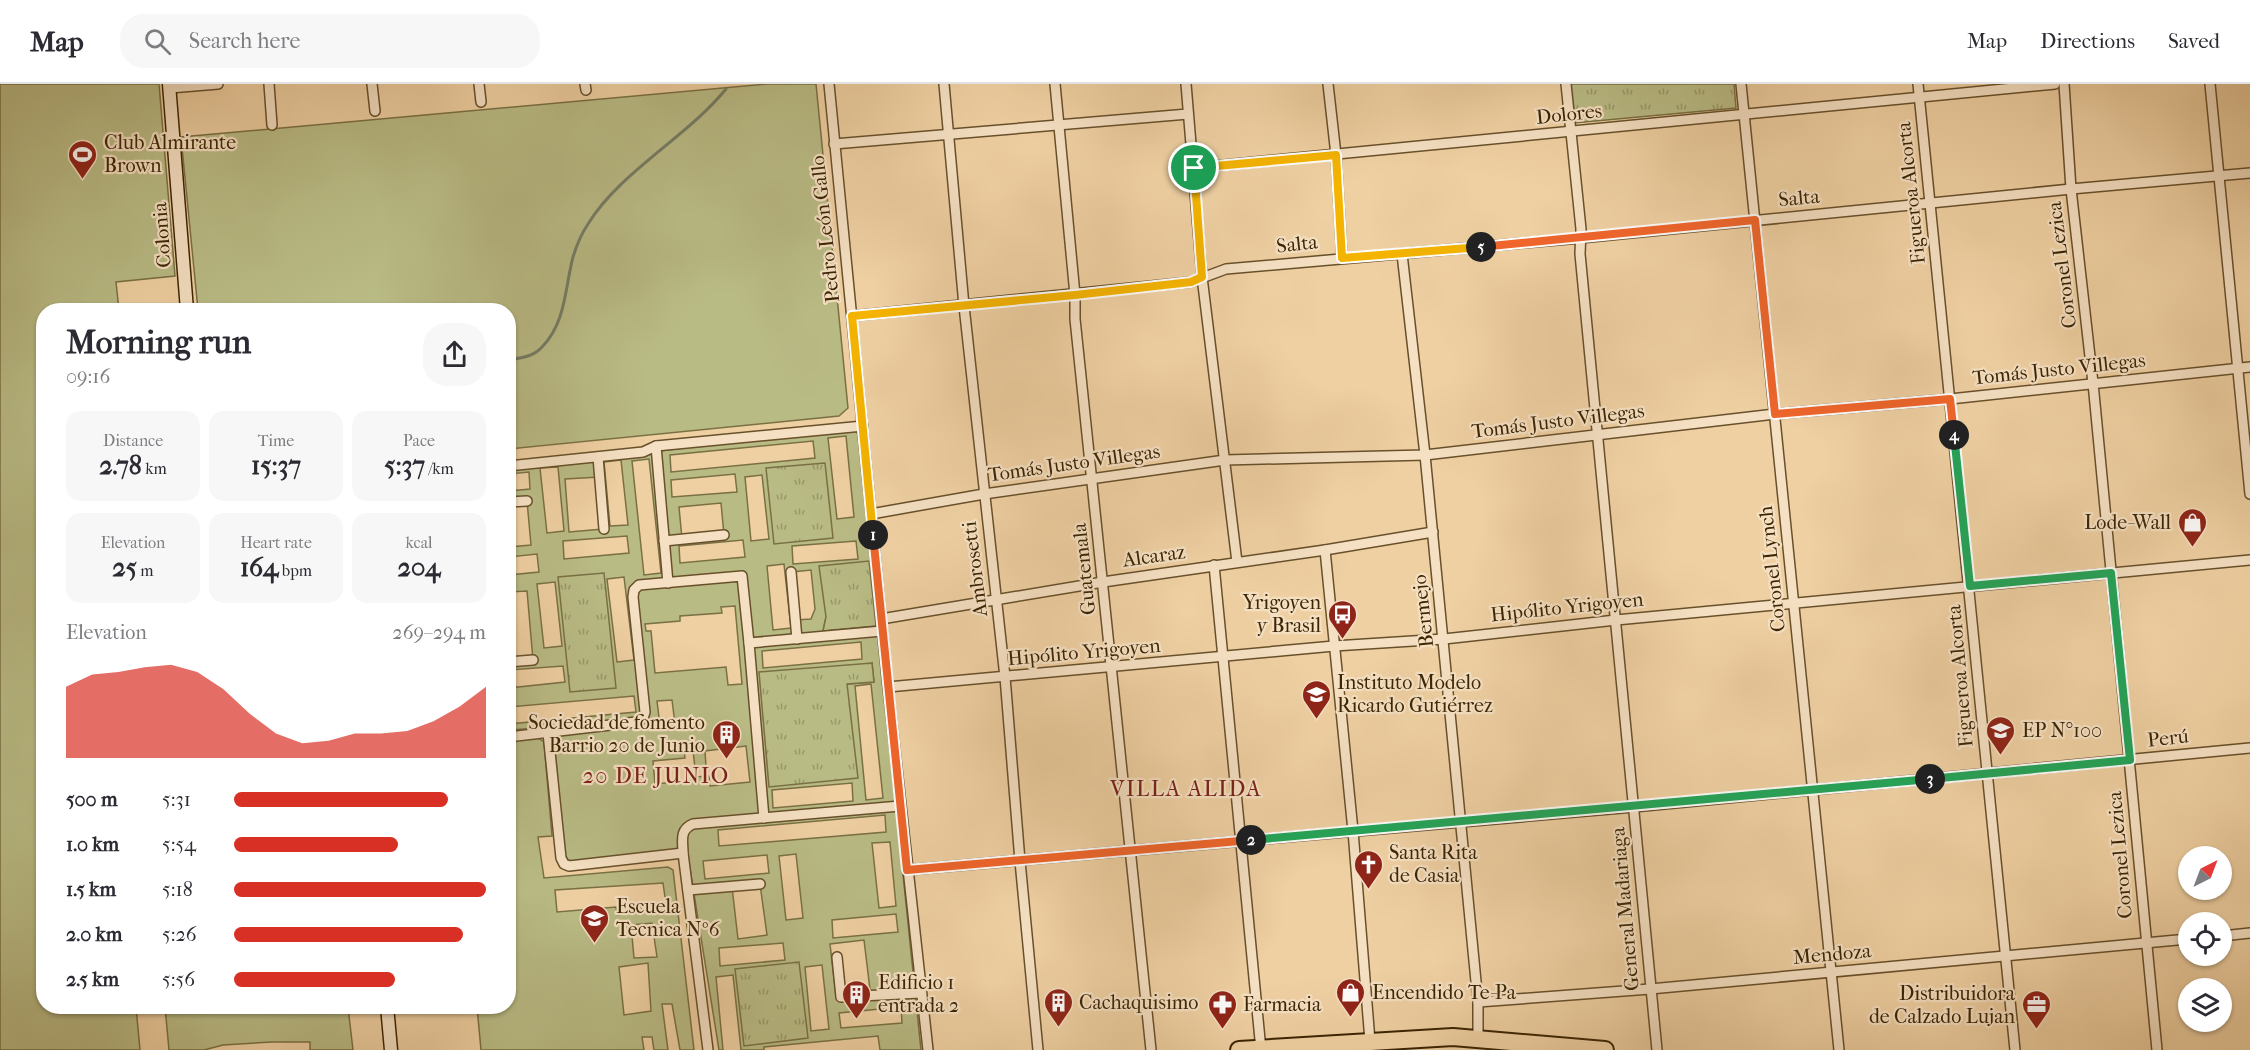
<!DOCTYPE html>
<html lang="en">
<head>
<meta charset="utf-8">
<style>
  :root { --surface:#fff; --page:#f7f7f7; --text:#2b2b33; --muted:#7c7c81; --line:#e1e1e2; --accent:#d93025 }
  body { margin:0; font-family:"IM FELL French Canon",serif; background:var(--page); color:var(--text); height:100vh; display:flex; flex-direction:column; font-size:22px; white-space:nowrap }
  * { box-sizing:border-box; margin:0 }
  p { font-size:20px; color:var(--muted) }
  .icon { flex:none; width:33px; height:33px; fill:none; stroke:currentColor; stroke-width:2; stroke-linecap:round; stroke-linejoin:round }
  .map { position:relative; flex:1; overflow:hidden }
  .drawer { position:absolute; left:36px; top:219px; width:480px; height:711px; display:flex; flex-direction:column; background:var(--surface); border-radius:24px; box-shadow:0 2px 4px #0004 }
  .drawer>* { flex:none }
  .needle { width:39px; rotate:42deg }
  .controls { position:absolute; left:2178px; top:762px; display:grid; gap:12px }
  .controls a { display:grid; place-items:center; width:54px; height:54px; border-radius:50%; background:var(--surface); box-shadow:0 2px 4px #0004; font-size:30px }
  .pin { position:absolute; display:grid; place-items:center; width:51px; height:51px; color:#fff; margin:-26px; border:3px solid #fff; border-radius:50%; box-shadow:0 2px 6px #0007 }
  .km { position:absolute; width:30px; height:30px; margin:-15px; border-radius:50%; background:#222; color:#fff; font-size:16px; line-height:30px; text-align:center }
  .round { display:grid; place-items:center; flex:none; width:63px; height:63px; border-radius:24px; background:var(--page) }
  .head { display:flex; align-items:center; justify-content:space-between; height:102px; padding:0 30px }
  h1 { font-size:33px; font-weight:800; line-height:45px }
  .figures { display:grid; grid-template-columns:repeat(3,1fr); gap:9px; height:102px; padding:6px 30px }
  .figures div { display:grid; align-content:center; border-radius:15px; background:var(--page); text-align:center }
  .figures b { font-size:26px; font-weight:800 }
  .figures small { font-size:16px; font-weight:400 }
  .figures p { font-size:16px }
  .chart { height:168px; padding:12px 30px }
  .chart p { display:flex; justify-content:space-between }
  .chart svg { width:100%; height:108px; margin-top:6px; fill:var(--accent); opacity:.7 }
  ul { padding:0 30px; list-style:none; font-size:20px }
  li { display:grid; grid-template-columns:96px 72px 1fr; align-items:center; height:45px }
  li i { height:15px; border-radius:8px; background:var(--accent) }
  header { display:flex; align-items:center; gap:36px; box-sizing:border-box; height:84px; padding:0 30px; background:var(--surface); border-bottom:2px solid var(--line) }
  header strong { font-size:28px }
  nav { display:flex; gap:33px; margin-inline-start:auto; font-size:21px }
  .search { width:420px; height:54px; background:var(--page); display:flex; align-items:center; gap:15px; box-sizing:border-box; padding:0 21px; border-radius:24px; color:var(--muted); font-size:22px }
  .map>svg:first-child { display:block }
</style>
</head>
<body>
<header>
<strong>Map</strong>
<div class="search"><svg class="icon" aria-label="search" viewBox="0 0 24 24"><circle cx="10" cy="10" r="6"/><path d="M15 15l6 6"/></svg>Search here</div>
<nav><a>Map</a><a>Directions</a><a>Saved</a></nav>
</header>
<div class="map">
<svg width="2250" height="966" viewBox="0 0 2250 966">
  <defs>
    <pattern id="park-tufts" width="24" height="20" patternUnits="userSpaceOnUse" patternTransform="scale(1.5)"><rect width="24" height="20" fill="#b9bb85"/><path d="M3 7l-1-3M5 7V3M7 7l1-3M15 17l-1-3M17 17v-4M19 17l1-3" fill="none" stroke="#98986b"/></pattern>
  </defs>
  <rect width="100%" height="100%" fill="#efd0a2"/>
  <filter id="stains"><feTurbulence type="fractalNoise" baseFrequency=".00333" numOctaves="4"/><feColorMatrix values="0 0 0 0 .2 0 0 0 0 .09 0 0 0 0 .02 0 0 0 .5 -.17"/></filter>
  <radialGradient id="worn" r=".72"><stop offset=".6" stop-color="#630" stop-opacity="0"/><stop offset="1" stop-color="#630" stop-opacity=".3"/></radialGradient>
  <g fill="#b9bb85" stroke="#7a7044" stroke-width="1.5" fill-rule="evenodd">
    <polygon points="0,0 159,0 175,192 116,198 119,226 44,226 44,922 136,923 140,966 0,966"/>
    <polygon points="767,0 816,0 848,324 839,332 509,365 508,226 198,226 181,53"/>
    <path d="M 852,345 L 856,347 L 858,351 L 921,966 L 880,966 L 878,952 L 764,963 L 764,966 L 741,966 L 733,891 L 716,893 L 723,966 L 719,966 L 687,766 L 576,778 L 568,776 L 564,770 L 553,643 L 509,646 L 509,640 L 636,628 L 634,612 L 509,623 L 509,604 L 565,598 L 563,582 L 509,586 L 509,578 L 533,576 L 527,507 L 509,508 L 509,491 L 539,488 L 537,470 L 509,473 L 509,463 L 531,461 L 527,417 L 509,418 L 509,407 L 530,405 L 529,388 L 509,390 L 509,384 ZM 846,352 L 854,433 L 837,435 L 828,354 ZM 813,357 L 815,374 L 671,388 L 670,371 ZM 649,375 L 661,489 L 644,491 L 632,377 ZM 621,376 L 628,441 L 610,442 L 604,378 ZM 558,383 L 564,447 L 547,449 L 540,384 ZM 735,390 L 737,408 L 672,413 L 671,396 ZM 762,391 L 769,455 L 751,457 L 745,393 ZM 600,393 L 603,445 L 569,448 L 565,395 ZM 721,419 L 724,451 L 682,455 L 679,423 ZM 627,452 L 629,469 L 564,475 L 563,457 ZM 743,456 L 745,473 L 680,479 L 679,462 ZM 856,457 L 858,475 L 793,480 L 792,462 ZM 784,480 L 791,544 L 773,546 L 767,482 ZM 811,486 L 815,525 L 811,535 L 796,536 L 792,488 ZM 624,493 L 634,576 L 617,578 L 607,495 ZM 555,498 L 562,562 L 544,564 L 537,500 ZM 735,522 L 742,600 L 728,601 L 726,583 L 655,589 L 651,547 L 646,547 L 645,540 L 680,537 L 680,532 L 722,529 L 721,523 ZM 826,533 L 876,542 L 823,547 ZM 861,558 L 862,575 L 763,584 L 762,567 ZM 872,579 L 874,598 L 847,600 ZM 871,600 L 883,714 L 866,716 L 855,602 ZM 672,616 L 675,640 L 660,642 L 657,617 ZM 683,658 L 692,658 L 695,684 L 706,683 L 705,667 L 746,662 L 750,698 L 710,702 L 709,692 L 696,693 L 696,696 L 655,700 L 653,677 L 685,674 ZM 852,699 L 853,717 L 773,724 L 772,706 ZM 885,731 L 886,748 L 719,762 L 718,746 ZM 890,758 L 896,822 L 879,824 L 872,759 ZM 796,770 L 803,834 L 786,836 L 779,772 ZM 767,771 L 769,789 L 705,795 L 703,777 ZM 760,800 L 767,851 L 738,855 L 732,803 ZM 896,830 L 898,848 L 833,854 L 832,836 ZM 864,856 L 871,914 L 846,916 L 836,912 L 830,860 ZM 783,859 L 785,876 L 720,882 L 719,864 ZM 822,881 L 829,945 L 811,947 L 805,883 ZM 901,923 L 902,939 L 841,944 L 839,929 Z"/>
    <path d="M 538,654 L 544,658 L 552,752 L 538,753 L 544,794 L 668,783 L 673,786 L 694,966 L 680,966 L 672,920 L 662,920 L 668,966 L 654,966 L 652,953 L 642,953 L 644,966 L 481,966 L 477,923 L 508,922 L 509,657 ZM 663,799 L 666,820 L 641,822 L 642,828 L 617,831 L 616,823 L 557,828 L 555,806 ZM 652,839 L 657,873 L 634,874 L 631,841 ZM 648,879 L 651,927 L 624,931 L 619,883 Z"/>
    <polygon points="165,923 348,923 353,966 310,966 310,958 272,958 223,961 204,966 169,966"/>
  </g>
  <g fill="url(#park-tufts)" stroke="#7a7044" stroke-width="1.5">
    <polygon points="1570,0 1734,0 1736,24 1574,39"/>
    <polygon points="825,379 833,454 774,460 766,384"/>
    <polygon points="869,477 876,542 823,547 826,533 819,482"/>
    <polygon points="604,489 616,604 570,608 558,493"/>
    <polygon points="872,579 874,598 847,600 858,694 769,703 759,588"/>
    <polygon points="799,878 808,954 744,962 735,885"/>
  </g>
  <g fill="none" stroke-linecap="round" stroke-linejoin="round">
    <path stroke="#747c65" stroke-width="3" d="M 508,276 C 521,274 533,273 542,263 C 566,239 565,203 573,173 C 576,163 582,149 588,140 C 620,88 687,53 726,5"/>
    <defs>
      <g id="street">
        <polyline points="269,0 272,41"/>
        <polyline points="372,0 375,27"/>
        <polyline points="479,0 481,18"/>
        <polyline points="585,0 586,6"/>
        <polyline points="829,0 887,594 928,966"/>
        <polyline points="944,0 964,222 1005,593 1020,777 1038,966"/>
        <polyline points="1055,0 1075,211 1075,235 1151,966"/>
        <polyline points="1186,0 1202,193 1237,478"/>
        <polyline points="1328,0 1336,71 1342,174"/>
        <polyline points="1566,0 1581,145 1580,170 1657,966"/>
        <polyline points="1741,0 1839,966"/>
        <polyline points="1918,0 2015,966"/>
        <polyline points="2064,0 2071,105 2093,299 2157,966"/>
        <polyline points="2210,0 2250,410"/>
        <polyline points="170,4 218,0"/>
        <polyline points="834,60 1188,30"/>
        <polyline points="1194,84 2055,0"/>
        <polyline points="1402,170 1425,371 1478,918 1478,954"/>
        <polyline points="852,232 1181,199 1191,198 1226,185 1581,154 2071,105 2250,89"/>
        <polyline points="656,362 668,499"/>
        <polyline points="598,373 604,445"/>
        <polyline points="508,382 643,368 656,362 863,342"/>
        <polyline points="508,418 527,417"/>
        <polyline points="871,430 984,410 1225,376 1425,371 1775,330 1950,315 2250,283"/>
        <polyline points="664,457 724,451"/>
        <polyline points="1325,466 1353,747 1370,957"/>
        <polyline points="1214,481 1261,966"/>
        <polyline points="791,488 797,555"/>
        <polyline points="881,535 1103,498 1325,466 1433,448"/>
        <polyline points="749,559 764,734"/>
        <polyline points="508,578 533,576"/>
        <polyline points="888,603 1334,562 1444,555 1616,536 2250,476"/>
        <polyline points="548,649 561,774 564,780 569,782 683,769"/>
        <polyline points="508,653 636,638 643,634 645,628 633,513 634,506 639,501 742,492 749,559 882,547"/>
        <polyline points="907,786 1634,723 2250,664"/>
        <polyline points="688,806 760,800"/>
        <polyline points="2222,852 2250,849"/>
        <polyline points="837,873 841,913 920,909"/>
        <polyline points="1478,918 1650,905 2188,855"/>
        <path d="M 708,966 L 683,769 C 683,757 679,746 693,740 L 900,722"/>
      </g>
      <g id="secondary">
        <polyline points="169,0 187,226"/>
        <polyline points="387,922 391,966"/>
      </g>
      <polyline id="highway" points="1239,966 1453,953 1605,966"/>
    </defs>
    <use href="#street" stroke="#68502b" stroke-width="12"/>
    <use href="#secondary" stroke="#3b2503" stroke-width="15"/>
    <use href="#highway" stroke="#3b2503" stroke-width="20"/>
    <use href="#street" stroke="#f5e0c3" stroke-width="9"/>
    <use href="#secondary" stroke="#f5e0c3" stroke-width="12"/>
    <use href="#highway" stroke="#efd0a2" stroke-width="16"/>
  </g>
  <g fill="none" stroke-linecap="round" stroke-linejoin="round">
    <defs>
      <polyline id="split-1" points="873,451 852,232 1075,211 1191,198 1202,193 1194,84"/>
      <polyline id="split-2" points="873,451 907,786 1251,756"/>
      <polyline id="split-3" points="1251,756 1930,695"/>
      <polyline id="split-4" points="1930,695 2130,676 2111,489 1970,502 1954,351"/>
      <polyline id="split-5" points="1481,163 1755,136 1775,330 1950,315 1954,351"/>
      <polyline id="split-6" points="1194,84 1336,71 1342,174 1481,163"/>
    </defs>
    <use href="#split-1" stroke="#fff" stroke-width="12"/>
    <use href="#split-2" stroke="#fff" stroke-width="12"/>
    <use href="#split-3" stroke="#fff" stroke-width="12"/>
    <use href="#split-4" stroke="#fff" stroke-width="12"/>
    <use href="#split-5" stroke="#fff" stroke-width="12"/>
    <use href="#split-6" stroke="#fff" stroke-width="12"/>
    <use href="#split-1" stroke="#f5b400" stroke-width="8"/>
    <use href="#split-2" stroke="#f0652b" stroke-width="8"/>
    <use href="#split-3" stroke="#22a559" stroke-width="8"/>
    <use href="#split-4" stroke="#22a559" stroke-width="8"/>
    <use href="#split-5" stroke="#f0652b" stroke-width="8"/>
    <use href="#split-6" stroke="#f5b400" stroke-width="8"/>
  </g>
  <defs>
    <symbol id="stadium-pin" viewBox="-11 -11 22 30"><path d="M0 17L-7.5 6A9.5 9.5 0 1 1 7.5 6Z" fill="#8f2418" stroke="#f5e0c3"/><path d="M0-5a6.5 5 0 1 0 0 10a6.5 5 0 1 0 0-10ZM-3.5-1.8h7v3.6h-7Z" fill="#fff"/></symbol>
    <symbol id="shop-pin" viewBox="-11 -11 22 30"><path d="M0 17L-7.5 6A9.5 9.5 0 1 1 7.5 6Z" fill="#8f2418" stroke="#f5e0c3"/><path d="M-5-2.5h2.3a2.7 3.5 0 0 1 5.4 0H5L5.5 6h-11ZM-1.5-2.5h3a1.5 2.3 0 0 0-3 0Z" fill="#fff"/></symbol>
    <symbol id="bus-pin" viewBox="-11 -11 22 30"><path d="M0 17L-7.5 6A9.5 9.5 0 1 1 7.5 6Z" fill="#8f2418" stroke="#f5e0c3"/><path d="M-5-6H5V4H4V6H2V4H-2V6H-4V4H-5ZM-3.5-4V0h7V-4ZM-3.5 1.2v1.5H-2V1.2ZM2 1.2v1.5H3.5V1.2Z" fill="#fff"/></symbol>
    <symbol id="school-pin" viewBox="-11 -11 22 30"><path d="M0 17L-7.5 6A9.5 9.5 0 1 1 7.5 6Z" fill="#8f2418" stroke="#f5e0c3"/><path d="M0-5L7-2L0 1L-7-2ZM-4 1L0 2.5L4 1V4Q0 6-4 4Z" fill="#fff"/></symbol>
    <symbol id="building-pin" viewBox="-11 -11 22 30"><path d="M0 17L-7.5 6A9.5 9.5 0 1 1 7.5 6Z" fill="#8f2418" stroke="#f5e0c3"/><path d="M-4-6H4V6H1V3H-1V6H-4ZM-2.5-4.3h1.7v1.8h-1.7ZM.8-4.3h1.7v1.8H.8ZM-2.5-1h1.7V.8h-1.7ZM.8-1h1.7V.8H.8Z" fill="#fff"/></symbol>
    <symbol id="church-pin" viewBox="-11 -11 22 30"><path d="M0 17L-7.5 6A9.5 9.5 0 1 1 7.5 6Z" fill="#8f2418" stroke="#f5e0c3"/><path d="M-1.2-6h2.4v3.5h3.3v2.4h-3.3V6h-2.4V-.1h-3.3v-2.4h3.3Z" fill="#fff"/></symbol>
    <symbol id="pharmacy-pin" viewBox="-11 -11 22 30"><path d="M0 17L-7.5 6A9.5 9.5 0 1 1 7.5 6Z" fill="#8f2418" stroke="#f5e0c3"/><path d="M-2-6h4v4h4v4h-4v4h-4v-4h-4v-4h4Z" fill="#fff"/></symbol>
    <symbol id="office-pin" viewBox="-11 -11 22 30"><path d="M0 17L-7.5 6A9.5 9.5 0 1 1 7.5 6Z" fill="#8f2418" stroke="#f5e0c3"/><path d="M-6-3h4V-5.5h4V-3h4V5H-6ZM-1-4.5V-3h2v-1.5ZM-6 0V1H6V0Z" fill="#fff"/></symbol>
  </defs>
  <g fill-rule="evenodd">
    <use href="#stadium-pin" x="66" y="54" width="33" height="45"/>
    <use href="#shop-pin" x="2176" y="422" width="33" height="45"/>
    <use href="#bus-pin" x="1326" y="514" width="33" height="45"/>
    <use href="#school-pin" x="1300" y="594" width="33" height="45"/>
    <use href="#school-pin" x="1984" y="630" width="33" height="45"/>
    <use href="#building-pin" x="710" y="634" width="33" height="45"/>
    <use href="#church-pin" x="1352" y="764" width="33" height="45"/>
    <use href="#school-pin" x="578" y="818" width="33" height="45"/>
    <use href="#shop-pin" x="1334" y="892" width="33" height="45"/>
    <use href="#building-pin" x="840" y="894" width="33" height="45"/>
    <use href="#building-pin" x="1042" y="902" width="33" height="45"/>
    <use href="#pharmacy-pin" x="1206" y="904" width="33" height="45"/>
    <use href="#office-pin" x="2020" y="904" width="33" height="45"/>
  </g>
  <g text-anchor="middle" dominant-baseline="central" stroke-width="4.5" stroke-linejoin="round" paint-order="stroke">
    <g font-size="20" fill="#3b2503" stroke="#f5e0c3">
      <text transform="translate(1569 30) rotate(-6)">Dolores</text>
      <text transform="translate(1911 109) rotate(-96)">Figueroa Alcorta</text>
      <text transform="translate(1799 114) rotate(-5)">Salta</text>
      <text transform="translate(825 145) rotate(-96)">Pedro León Gallo</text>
      <text transform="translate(162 151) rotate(-94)">Colonia</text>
      <text transform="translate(1297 160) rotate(-6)">Salta</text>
      <text transform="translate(2062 181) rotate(-97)">Coronel Lezica</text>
      <text transform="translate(2059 285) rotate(-6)">Tomás Justo Villegas</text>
      <text transform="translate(1558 337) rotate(-7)">Tomás Justo Villegas</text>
      <text transform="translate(1074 379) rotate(-8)">Tomás Justo Villegas</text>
      <text transform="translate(1154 472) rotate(-8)">Alcaraz</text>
      <text transform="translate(975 485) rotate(-97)">Ambrosetti</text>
      <text transform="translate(1084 485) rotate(-96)">Guatemala</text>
      <text transform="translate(1772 485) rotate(-96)">Coronel Lynch</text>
      <text transform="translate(1567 523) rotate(-6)">Hipólito Yrigoyen</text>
      <text transform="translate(1423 527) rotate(-96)">Bermejo</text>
      <text transform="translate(1084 568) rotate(-5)">Hipólito Yrigoyen</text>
      <text transform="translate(1960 592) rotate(-95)">Figueroa Alcorta</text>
      <text transform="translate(2168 654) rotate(-6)">Perú</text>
      <text transform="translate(2120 771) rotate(-95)">Coronel Lezica</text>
      <text transform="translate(1625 825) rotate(-95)">General Madariaga</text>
      <text transform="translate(1832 870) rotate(-5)">Mendoza</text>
    </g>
    <g font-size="20" fill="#3b2503" stroke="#f5e0c3" text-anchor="start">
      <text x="104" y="58">Club Almirante<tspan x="104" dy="23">Brown</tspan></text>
      <text x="2171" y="438" text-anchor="end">Lode-Wall</text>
      <text x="1321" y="518" text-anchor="end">Yrigoyen<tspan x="1321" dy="23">y Brasil</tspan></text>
      <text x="1337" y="598">Instituto Modelo<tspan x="1337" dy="23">Ricardo Gutiérrez</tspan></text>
      <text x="705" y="638" text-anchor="end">Sociedad de fomento<tspan x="705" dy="23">Barrio 20 de Junio</tspan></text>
      <text x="2022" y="646">EP N°100</text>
      <text x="1389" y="768">Santa Rita<tspan x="1389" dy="23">de Casia</tspan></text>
      <text x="616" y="822">Escuela<tspan x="616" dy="23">Tecnica Nº6</tspan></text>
      <text x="878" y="898">Edificio 1<tspan x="878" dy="23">entrada 2</tspan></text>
      <text x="1372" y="908">Encendido Te-Pa</text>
      <text x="2015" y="909" text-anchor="end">Distribuidora<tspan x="2015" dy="23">de Calzado Lujan</tspan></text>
      <text x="1079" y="918">Cachaquisimo</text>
      <text x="1243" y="920">Farmacia</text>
    </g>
    <g font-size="22" letter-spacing="1.5" fill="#7a1f14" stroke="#f5e0c3">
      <text x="656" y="692">20 DE JUNIO</text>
      <text x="1186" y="705">VILLA ALIDA</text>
    </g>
  </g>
  <rect width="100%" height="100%" filter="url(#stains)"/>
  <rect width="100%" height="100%" fill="url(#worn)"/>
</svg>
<div class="controls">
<a><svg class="needle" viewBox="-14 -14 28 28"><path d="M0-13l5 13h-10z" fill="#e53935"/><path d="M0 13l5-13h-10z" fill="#7c7c81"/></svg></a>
<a><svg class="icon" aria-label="locate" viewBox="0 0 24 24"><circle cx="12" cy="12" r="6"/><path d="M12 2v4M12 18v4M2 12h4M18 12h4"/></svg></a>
<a><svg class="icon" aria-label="layers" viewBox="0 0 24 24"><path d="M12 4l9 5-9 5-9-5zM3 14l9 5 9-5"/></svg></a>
</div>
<div class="pin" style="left:1194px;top:84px;background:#1e9e55"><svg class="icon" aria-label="arrive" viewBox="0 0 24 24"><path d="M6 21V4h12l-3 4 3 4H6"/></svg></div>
<b class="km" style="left:873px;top:451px">1</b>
<b class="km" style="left:1251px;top:756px">2</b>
<b class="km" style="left:1930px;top:695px">3</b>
<b class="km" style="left:1954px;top:351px">4</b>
<b class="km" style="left:1481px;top:163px">5</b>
<section class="drawer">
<div class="head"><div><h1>Morning run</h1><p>09:16</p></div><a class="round"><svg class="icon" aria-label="share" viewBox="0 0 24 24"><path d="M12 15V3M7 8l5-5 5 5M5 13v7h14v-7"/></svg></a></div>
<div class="figures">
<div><p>Distance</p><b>2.78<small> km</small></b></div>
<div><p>Time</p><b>15:37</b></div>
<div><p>Pace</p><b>5:37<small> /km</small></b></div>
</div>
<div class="figures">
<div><p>Elevation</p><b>25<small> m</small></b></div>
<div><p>Heart rate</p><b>164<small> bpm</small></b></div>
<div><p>kcal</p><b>204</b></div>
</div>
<div class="chart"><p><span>Elevation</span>269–294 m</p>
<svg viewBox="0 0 160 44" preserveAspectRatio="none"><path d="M0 44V15L10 10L20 9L30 7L40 6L50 9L60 16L70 26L80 34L90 38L100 37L110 34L120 34L130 33L140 29L150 23L160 15V44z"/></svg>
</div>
<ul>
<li><b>500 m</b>5:31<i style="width:85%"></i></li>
<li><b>1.0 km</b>5:54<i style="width:65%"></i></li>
<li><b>1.5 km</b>5:18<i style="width:100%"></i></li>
<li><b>2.0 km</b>5:26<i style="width:91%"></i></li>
<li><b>2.5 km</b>5:56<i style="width:64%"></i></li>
</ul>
</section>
</div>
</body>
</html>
